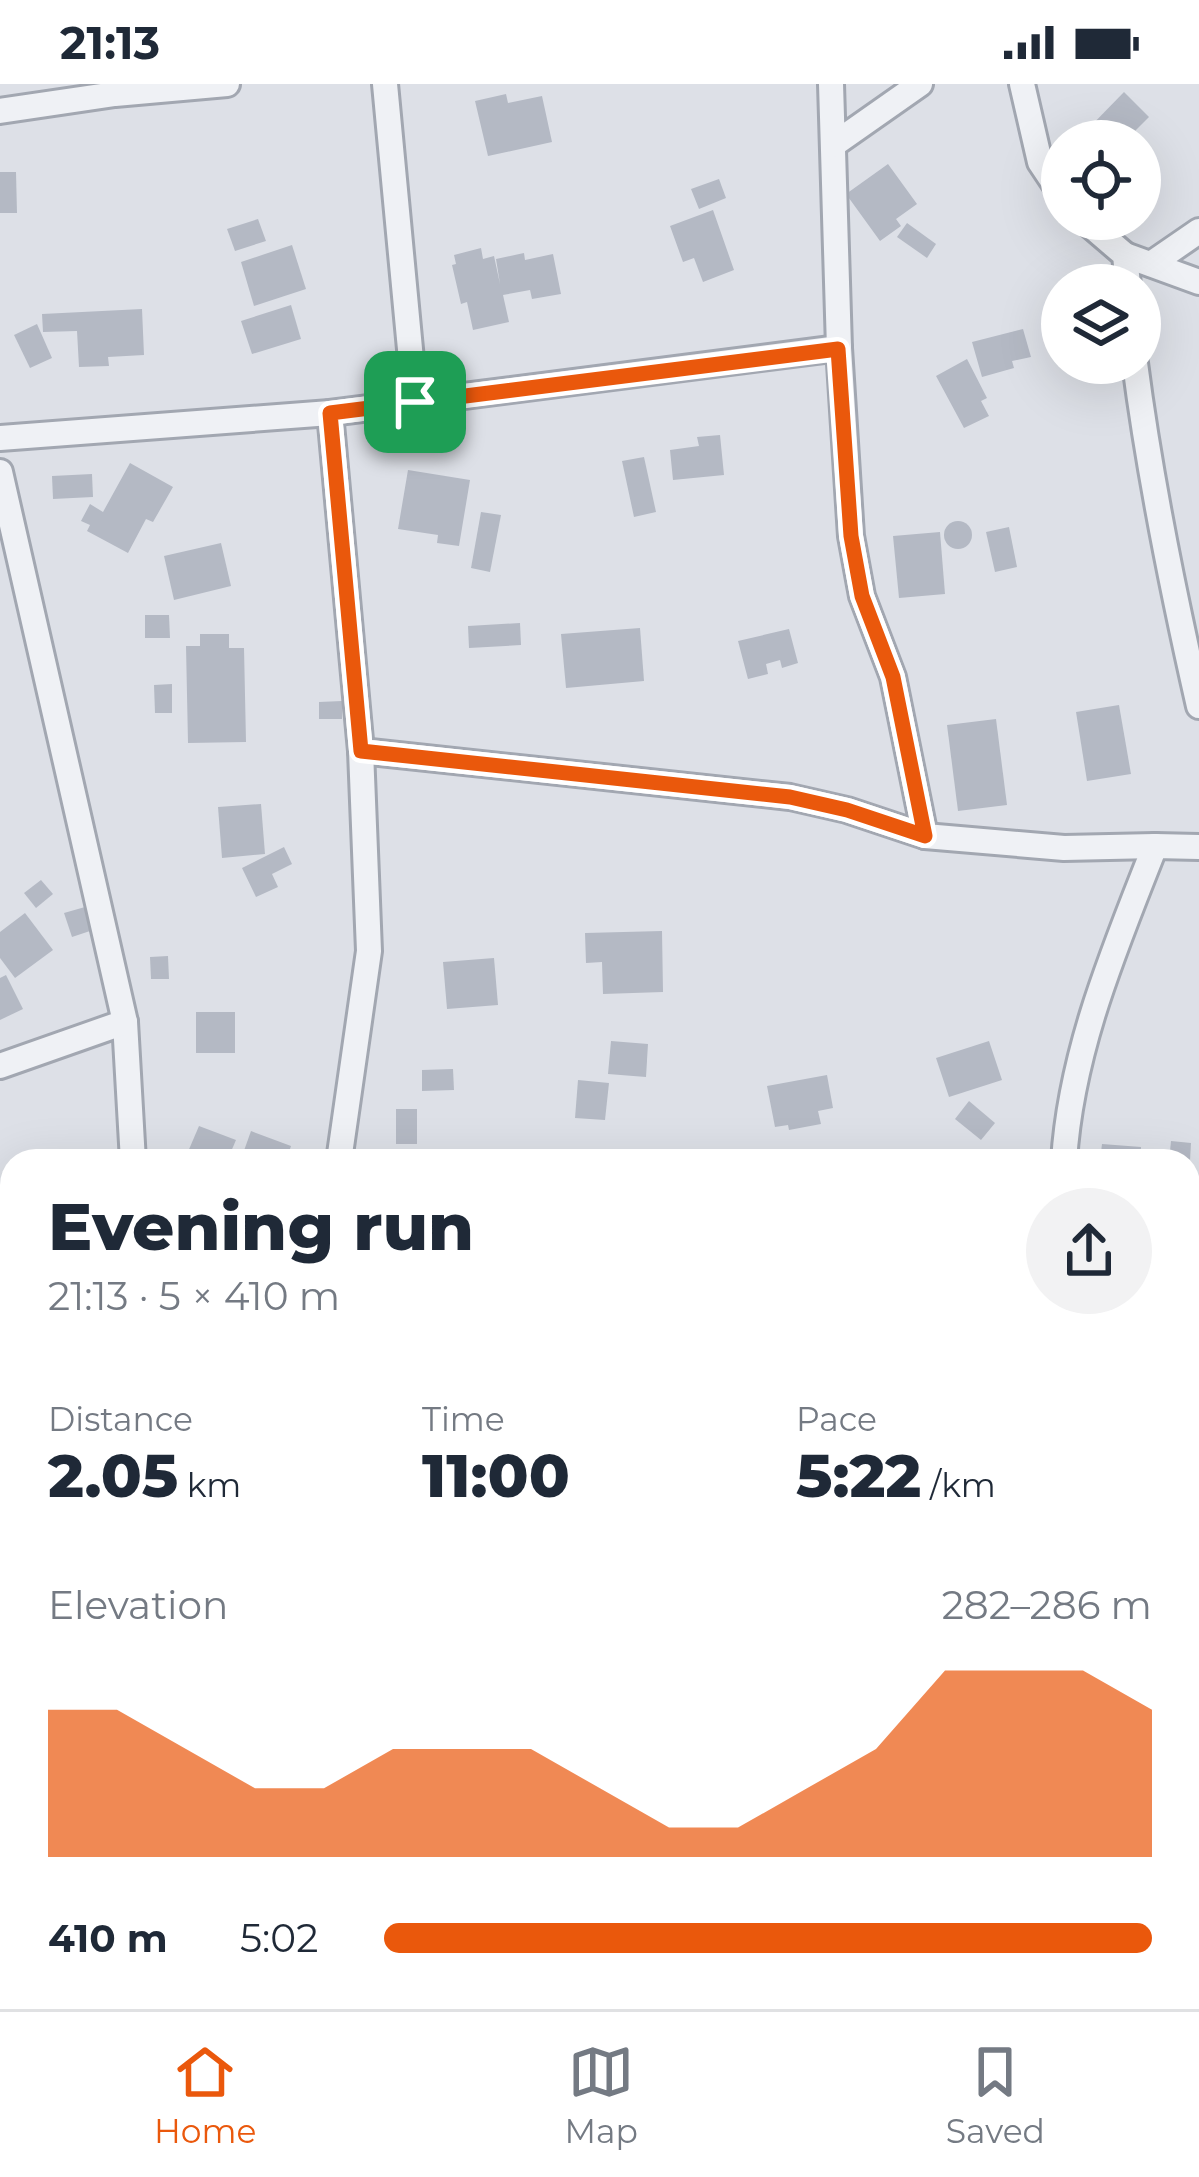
<!DOCTYPE html>
<html lang="en">
<head>
<meta charset="utf-8">
<style>
  :root { --surface:#fff; --page:#f2f2f3; --text:#1f2937; --muted:#747a83; --line:#e0e1e3; --accent:#ea580c }
  body { margin:0; font-family:Montserrat,sans-serif; background:var(--page); color:var(--text); height:100vh; display:flex; flex-direction:column; font-size:45px; white-space:nowrap }
  * { box-sizing:border-box; margin:0 }
  p { font-size:39px; color:var(--muted) }
  .icon { flex:none; width:66px; height:66px; fill:none; stroke:currentColor; stroke-width:2; stroke-linecap:round; stroke-linejoin:round }
  .map { position:relative; flex:1; overflow:hidden }
  .details { position:absolute; left:0px; top:1065px; width:1200px; height:861px; display:flex; flex-direction:column; background:var(--surface); border-radius:36px 36px 0 0; box-shadow:0 12px 48px #0002 }
  .details>* { flex:none }
  .controls { position:absolute; left:1041px; top:36px; display:grid; gap:24px }
  .controls a { display:grid; place-items:center; width:120px; height:120px; border-radius:50%; background:var(--surface); box-shadow:0 12px 48px #0002; font-size:60px }
  .pin { position:absolute; display:grid; place-items:center; width:102px; height:102px; color:#fff; margin:-51px; border-radius:24px; box-shadow:0 6px 18px #0006 }
  .round { display:grid; place-items:center; flex:none; width:126px; height:126px; border-radius:63px; background:var(--page) }
  .headline { display:flex; align-items:center; justify-content:space-between; height:204px; padding:0 48px }
  h1 { font-size:66px; font-weight:800; line-height:90px }
  .figures { display:grid; grid-template-columns:repeat(3,1fr); gap:18px; height:204px; padding:12px 48px }
  .figures div { display:grid; align-content:center }
  .figures b { font-size:60px; font-weight:800 }
  .figures small { font-size:33px; font-weight:400 }
  .figures p { font-size:33px }
  .chart { height:336px; padding:24px 48px }
  .chart p { display:flex; justify-content:space-between }
  .chart svg { width:100%; height:216px; margin-top:12px; fill:var(--accent); opacity:.7 }
  ul { padding:0 48px; list-style:none; font-size:39px }
  li { display:grid; grid-template-columns:192px 144px 1fr; align-items:center; height:90px }
  li i { height:30px; border-radius:15px; background:var(--accent) }
  .status { display:flex; justify-content:space-between; align-items:center; height:84px; padding:0 60px; background:var(--surface); direction:ltr }
  .status svg { height:33px; fill:currentColor }
  .tab-bar { display:flex; justify-content:space-around; align-items:center; height:168px; border-top:3px solid var(--line); background:var(--surface); font-size:33px; color:var(--muted) }
  .tab-bar a { display:grid; justify-items:center; gap:6px }
  .tab-bar .current { color:var(--accent) }
  .map>svg:first-child { display:block }
</style>
</head>
<body>
<div class="status"><b>21:13</b><svg viewBox="0 0 49 12"><path d="M0 12V9h3v3zM5 12V6h3v6zM10 12V3h3v9zM15 12V0h3v12zM26 1h20v11H26zM47 4h2v5h-2z"/></svg></div>
<div class="map">
<svg width="1199" height="1925" viewBox="0 0 1199 1925">
  <rect width="100%" height="100%" fill="#dde0e7"/>
  <g fill="#b4b9c4">
    <polygon points="1124,8 1149,33 1125,57 1096,57 1086,47"/>
    <polygon points="506,10 508,19 542,12 552,58 488,72 475,17"/>
    <polygon points="888,80 917,120 896,135 901,142 880,157 846,110"/>
    <polygon points="0,88 16,88 17,129 0,129"/>
    <polygon points="719,95 726,114 699,125 691,105"/>
    <polygon points="713,126 734,186 703,198 694,174 683,178 670,142"/>
    <polygon points="258,135 266,157 235,167 227,145"/>
    <polygon points="907,139 936,160 927,174 897,153"/>
    <polygon points="292,161 306,205 254,222 241,178"/>
    <polygon points="481,164 483,175 494,172 500,200 496,175 524,169 525,176 553,170 561,210 532,215 530,206 503,211 509,238 473,246 467,218 461,220 452,181 456,180 454,171"/>
    <polygon points="291,221 301,255 252,270 241,237"/>
    <polygon points="142,225 144,271 108,273 109,282 79,283 77,247 43,248 42,230"/>
    <polygon points="37,240 52,274 30,284 14,251"/>
    <polygon points="1023,245 1031,273 1012,277 1014,284 982,293 972,258"/>
    <polygon points="967,275 987,314 981,317 989,332 964,344 936,292"/>
    <polygon points="720,351 724,391 673,396 670,366 699,362 697,353"/>
    <polygon points="644,373 656,428 634,433 622,377"/>
    <polygon points="130,379 173,403 153,438 146,435 128,469 87,447 90,441 81,437 90,420 103,428"/>
    <polygon points="408,386 470,396 459,462 437,459 438,451 398,445"/>
    <polygon points="92,390 93,413 53,415 52,392"/>
    <polygon points="481,428 501,431 490,488 471,484"/>
    <circle cx="958" cy="451" r="14"/>
    <polygon points="1009,443 1017,483 995,488 986,448"/>
    <polygon points="940,448 945,510 899,514 893,452"/>
    <polygon points="221,459 231,502 174,516 164,472"/>
    <polygon points="145,531 169,531 170,554 145,554"/>
    <polygon points="520,539 521,561 469,564 468,542"/>
    <polygon points="640,544 644,597 566,604 561,550"/>
    <polygon points="789,545 798,579 782,584 780,576 766,580 768,590 748,595 738,557"/>
    <polygon points="200,550 229,550 229,564 244,564 246,658 188,659 186,562 200,562"/>
    <polygon points="172,600 172,629 155,629 154,601"/>
    <polygon points="342,617 342,635 319,635 319,618"/>
    <polygon points="1119,621 1131,690 1087,697 1076,628"/>
    <polygon points="996,635 1007,721 958,727 947,641"/>
    <polygon points="261,720 265,770 222,774 218,723"/>
    <polygon points="284,763 292,780 272,790 278,803 256,813 242,784"/>
    <polygon points="41,796 53,810 36,824 24,809"/>
    <polygon points="85,823 93,846 72,853 64,829"/>
    <polygon points="25,829 53,866 15,894 0,874 0,848"/>
    <polygon points="662,847 663,908 603,910 602,878 586,879 585,849"/>
    <polygon points="168,872 169,895 151,895 150,873"/>
    <polygon points="494,874 498,921 447,925 443,878"/>
    <polygon points="6,891 23,925 0,936 0,894"/>
    <rect x="196" y="928" width="39" height="41"/>
    <polygon points="611,957 648,960 646,993 608,990"/>
    <polygon points="989,957 1002,996 949,1013 936,974"/>
    <polygon points="453,985 454,1006 422,1007 422,986"/>
    <polygon points="827,991 833,1024 818,1027 821,1040 789,1046 788,1041 775,1043 767,1002"/>
    <polygon points="578,996 609,999 605,1036 575,1034"/>
    <polygon points="969,1017 995,1039 981,1056 955,1035"/>
    <rect x="396" y="1025" width="21" height="35"/>
    <polygon points="199,1042 236,1056 227,1077 184,1077"/>
    <polygon points="251,1047 291,1062 286,1077 241,1075"/>
    <polygon points="1171,1057 1191,1059 1190,1077 1169,1077"/>
    <polygon points="1102,1060 1141,1063 1140,1077 1100,1077"/>
    <polygon points="12,1122 12,1153 0,1157 0,1125"/>
    <rect x="0" y="1271" width="12" height="59"/>
    <polygon points="599,1914 632,1914 635,1925 591,1925 589,1916"/>
  </g>
  <g fill="none" stroke-linecap="round" stroke-linejoin="round">
    <defs>
      <g id="street">
        <polyline points="385,0 415,318"/>
        <polyline points="831,0 839,264 851,452 862,512 893,593 925,752"/>
        <polyline points="1022,0 1040,78 1062,111"/>
        <polyline points="0,27 115,10 227,0"/>
        <polyline points="833,61 920,0"/>
        <polyline points="1083,135 1125,171 1128,201"/>
        <polyline points="1125,171 1199,198"/>
        <polyline points="1151,180 1199,147"/>
        <path d="M 1135,279 C 1150,395 1173,508 1199,622"/>
        <polyline points="330,329 361,667 369,867 339,1077"/>
        <polyline points="0,354 330,329 839,264"/>
        <polyline points="0,388 125,938 133,1077"/>
        <polyline points="361,667 790,713 847,726 925,752 1064,764 1155,762"/>
        <polyline points="0,982 125,938"/>
        <path d="M 1064,1077 C 1071,966 1115,864 1155,762 L 1199,763"/>
        <polyline points="0,1209 12,1210"/>
        <polyline points="1188,1496 1199,1496"/>
        <polyline points="1188,1534 1199,1525"/>
        <polyline points="0,1889 12,1913"/>
        <polyline points="981,1914 990,1925"/>
        <polyline points="120,1925 127,1914"/>
      </g>
    </defs>
    <use href="#street" stroke="#a2a7b1" stroke-width="30"/>
    <use href="#street" stroke="#eff1f5" stroke-width="24"/>
  </g>
  <g fill="none" stroke-linecap="round" stroke-linejoin="round">
    <defs>
      <polygon id="route" points="838,265 851,452 862,512 893,593 925,752 847,726 790,713 361,667 330,329"/>
    </defs>
    <use href="#route" stroke="#fff" stroke-width="24"/>
    <use href="#route" stroke="#ea580c" stroke-width="15"/>
  </g>
</svg>
<div class="controls">
<a><svg class="icon" aria-label="locate" viewBox="0 0 24 24"><circle cx="12" cy="12" r="6"/><path d="M12 2v4M12 18v4M2 12h4M18 12h4"/></svg></a>
<a><svg class="icon" aria-label="layers" viewBox="0 0 24 24"><path d="M12 4l9 5-9 5-9-5zM3 14l9 5 9-5"/></svg></a>
</div>
<div class="pin" style="left:415px;top:318px;background:#1e9e55"><svg class="icon" aria-label="arrive" viewBox="0 0 24 24"><path d="M6 21V4h12l-3 4 3 4H6"/></svg></div>
<section class="details">
<div class="headline"><div><h1>Evening run</h1><p>21:13 · 5 × 410 m</p></div><a class="round"><svg class="icon" aria-label="share" viewBox="0 0 24 24"><path d="M12 15V3M7 8l5-5 5 5M5 13v7h14v-7"/></svg></a></div>
<div class="figures">
<div><p>Distance</p><b>2.05<small> km</small></b></div>
<div><p>Time</p><b>11:00</b></div>
<div><p>Pace</p><b>5:22<small> /km</small></b></div>
</div>
<div class="chart"><p><span>Elevation</span>282–286 m</p>
<svg viewBox="0 0 160 44" preserveAspectRatio="none"><path d="M0 44V14L10 14L20 22L30 30L40 30L50 22L60 22L70 22L80 30L90 38L100 38L110 30L120 22L130 6L140 6L150 6L160 14V44z"/></svg>
</div>
<ul>
<li><b>410 m</b>5:02<i style="width:100%"></i></li>
</ul>
</section>
</div>
<nav class="tab-bar">
<a class="current"><svg class="icon" aria-label="home" viewBox="0 0 24 24"><path d="M3 11l9-7 9 7M6 9v11h12V9"/></svg>Home</a>
<a><svg class="icon" aria-label="map" viewBox="0 0 24 24"><path d="M3 6l6-2 6 2 6-2v14l-6 2-6-2-6 2zM9 4v14M15 6v14"/></svg>Map</a>
<a><svg class="icon" aria-label="saved" viewBox="0 0 24 24"><path d="M7 4h10v16l-5-4-5 4z"/></svg>Saved</a>
</nav>
</body>
</html>
